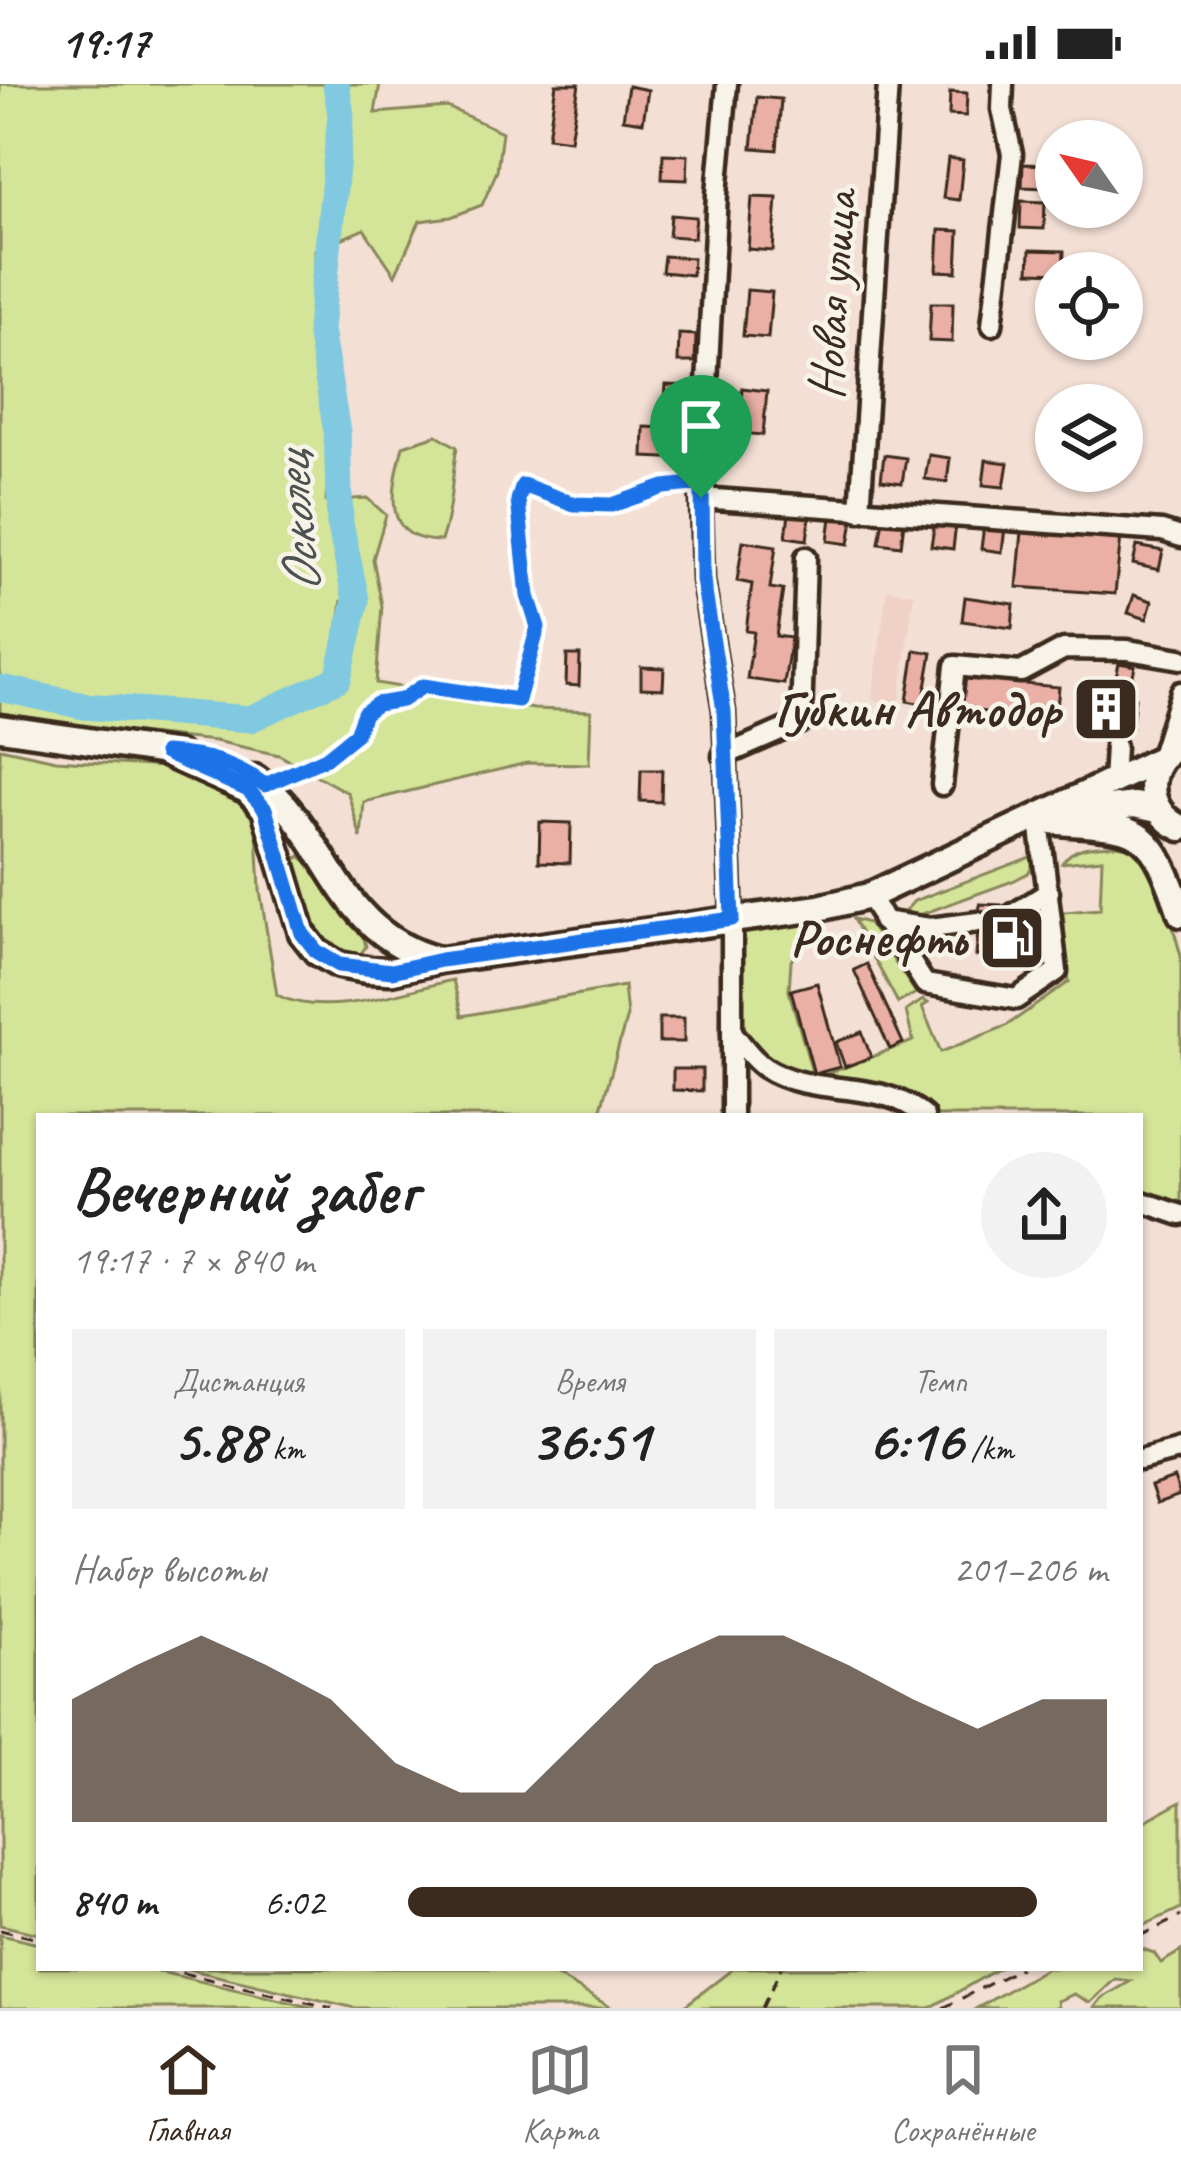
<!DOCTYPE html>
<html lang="ru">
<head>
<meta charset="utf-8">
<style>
  :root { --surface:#fff; --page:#f2f2f2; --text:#222; --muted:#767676; --line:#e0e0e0; --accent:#3b2a1e }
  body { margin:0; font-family:Caveat,sans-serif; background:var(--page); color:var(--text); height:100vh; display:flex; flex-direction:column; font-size:45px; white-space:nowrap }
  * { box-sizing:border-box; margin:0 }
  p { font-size:39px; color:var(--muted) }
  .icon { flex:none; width:66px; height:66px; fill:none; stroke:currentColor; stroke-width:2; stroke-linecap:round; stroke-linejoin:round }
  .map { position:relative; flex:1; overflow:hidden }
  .details { position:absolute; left:36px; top:1029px; width:1107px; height:858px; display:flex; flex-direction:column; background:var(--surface); border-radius:0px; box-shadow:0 3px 9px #0004 }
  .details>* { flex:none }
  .needle { width:78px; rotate:304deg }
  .buttons { position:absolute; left:1035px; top:36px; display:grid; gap:24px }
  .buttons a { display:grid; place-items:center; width:108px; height:108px; border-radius:50%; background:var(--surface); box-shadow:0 3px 9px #0004; font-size:60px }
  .pin { position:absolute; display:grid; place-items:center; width:102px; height:102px; color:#fff; margin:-123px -51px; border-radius:50% 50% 50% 0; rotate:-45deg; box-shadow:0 0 12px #0007 }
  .pin .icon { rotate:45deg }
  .round { display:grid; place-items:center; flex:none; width:126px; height:126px; border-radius:63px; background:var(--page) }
  .head { display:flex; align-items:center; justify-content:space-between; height:204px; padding:0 36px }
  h1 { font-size:66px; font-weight:800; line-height:90px }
  .metrics { display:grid; grid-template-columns:repeat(3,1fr); gap:18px; height:204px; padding:12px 36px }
  .metrics div { display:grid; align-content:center; border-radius:0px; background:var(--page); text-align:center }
  .metrics b { font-size:60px; font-weight:800 }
  .metrics small { font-size:33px; font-weight:400 }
  .metrics p { font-size:33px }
  .chart { height:336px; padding:24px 36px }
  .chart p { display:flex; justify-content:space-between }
  .chart svg { width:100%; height:216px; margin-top:12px; fill:var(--accent); opacity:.7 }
  ul { padding:0 36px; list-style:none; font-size:39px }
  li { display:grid; grid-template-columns:192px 144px 1fr; align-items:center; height:90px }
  li i { height:30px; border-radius:15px; background:var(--accent) }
  .status { display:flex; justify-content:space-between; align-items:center; height:84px; padding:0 60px; background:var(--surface); direction:ltr }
  .status svg { height:33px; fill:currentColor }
  .tab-bar { display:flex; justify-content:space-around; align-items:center; height:168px; border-top:3px solid var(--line); background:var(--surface); font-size:33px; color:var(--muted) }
  .tab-bar a { display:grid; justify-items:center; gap:6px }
  .tab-bar .selected { color:var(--accent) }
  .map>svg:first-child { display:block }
</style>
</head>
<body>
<div class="status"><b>19:17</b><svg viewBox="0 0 49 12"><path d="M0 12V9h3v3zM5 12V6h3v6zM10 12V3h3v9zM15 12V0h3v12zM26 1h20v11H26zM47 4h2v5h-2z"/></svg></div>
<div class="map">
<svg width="1181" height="1924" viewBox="0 0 1181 1924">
  <rect width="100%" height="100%" fill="#f3dfd4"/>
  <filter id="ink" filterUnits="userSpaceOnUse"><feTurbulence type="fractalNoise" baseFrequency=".00833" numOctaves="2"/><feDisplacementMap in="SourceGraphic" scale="24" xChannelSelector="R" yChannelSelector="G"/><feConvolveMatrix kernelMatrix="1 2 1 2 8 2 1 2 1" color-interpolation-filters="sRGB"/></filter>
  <g filter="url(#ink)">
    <polygon fill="#f0d1c6" points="887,506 914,509 899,620 872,616"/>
    <g fill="#d4e498" stroke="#88875b" stroke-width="3">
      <polygon points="0,0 380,0 375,29 447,23 502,48 497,87 482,121 451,133 420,137 395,191 364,145 315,166 316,248 332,352 326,417 367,414 386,431 373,475 382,522 376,599 534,625 591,627 589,680 527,679 364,718 361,754 348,709 279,671 215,657 108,646 0,629 0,609 83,627 252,641 344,599 342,516 333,591 249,626 84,613 0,596"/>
      <path d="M 437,351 L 457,363 C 451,396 452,425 441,457 C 380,457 392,406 403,362 Z"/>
      <path d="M 0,664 L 56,676 L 165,683 L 235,711 L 250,727 L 257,747 L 260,806 L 277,911 C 326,936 401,907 453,896 L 462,932 L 624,902 L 627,932 L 599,1032 L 39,1032 L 39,1850 L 0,1841 Z"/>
      <path d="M 1115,761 L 1139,764 L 1149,772 L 1159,792 L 1181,872 L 1181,1122 L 1140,1109 L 1140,1032 L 933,1032 L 913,1013 L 885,1004 L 821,998 L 785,987 L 760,972 L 737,941 L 739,863 L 745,849 L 798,838 L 811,846 L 791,877 L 789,907 L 814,995 L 913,957 L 906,927 L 923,916 L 928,919 L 922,923 L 941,968 L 1006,942 L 1069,898 L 1063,828 L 1100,825 L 1102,775 L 1062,779 C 1074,761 1095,762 1115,761 Z"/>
      <path d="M 300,772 L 316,785 L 364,855 L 366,862 C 360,873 354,877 341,872 C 306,859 303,808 296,776 Z"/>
      <polygon points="1033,772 1034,780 1028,789 1013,797 914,833 906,826 914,817"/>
      <polygon points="853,835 868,839 916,909 898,919"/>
      <polygon points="1181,1717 1181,1824 1140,1843 1140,1740"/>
      <polygon points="0,1851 39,1860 39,1884 143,1884 315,1924 0,1924"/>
      <polygon points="1140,1864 1154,1869 1161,1879 1181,1867 1181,1924 1094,1924 1102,1914 1131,1897 1115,1895 1090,1919 1074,1910 1057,1917 1058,1924 977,1924 1047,1884 1140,1884"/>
      <polygon points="183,1884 543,1884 612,1924 355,1924"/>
      <polygon points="734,1884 999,1884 930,1924 682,1924"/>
    </g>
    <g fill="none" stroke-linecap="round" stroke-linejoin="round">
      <polyline stroke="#80c9e1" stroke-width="27" points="0,604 84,622 250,635 338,595 356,516 340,439 337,348 320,246 341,31 336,0"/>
    </g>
    <g fill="#eab0a6" stroke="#3b2a1e" stroke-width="3">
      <polygon points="556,0 579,0 570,56 548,53"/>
      <polygon points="628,2 648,6 643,38 623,35"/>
      <polygon points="950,8 967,9 966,32 949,31"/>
      <polygon points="757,13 781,15 777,66 752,64"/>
      <polygon points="663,70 688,71 687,96 662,95"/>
      <polygon points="948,74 963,76 959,116 943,114"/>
      <polygon points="1023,80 1047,81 1047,104 1022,103"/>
      <polygon points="752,113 777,114 773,167 748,165"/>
      <polygon points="1021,117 1045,118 1044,145 1020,144"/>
      <polygon points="671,131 696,133 694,154 669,152"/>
      <polygon points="939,146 959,147 957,188 937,187"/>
      <polygon points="1030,166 1064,167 1063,189 1029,188"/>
      <polygon points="664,172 693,174 692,191 662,188"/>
      <polygon points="747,206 772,208 768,254 743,252"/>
      <polygon points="931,219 953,219 952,258 929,257"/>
      <polygon points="679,250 696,251 695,278 678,278"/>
      <polygon points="666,301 688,302 688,319 665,318"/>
      <polygon points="742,304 767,307 763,351 738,349"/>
      <polygon points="644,343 687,345 686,375 643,373"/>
      <polygon points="884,371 906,374 902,399 881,396"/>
      <polygon points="929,371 950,374 947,398 925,395"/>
      <polygon points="986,376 1008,379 1004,403 983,401"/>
      <polygon points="789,429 810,432 807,456 786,453"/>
      <polygon points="831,433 853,436 849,460 828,457"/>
      <polygon points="883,435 904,438 901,462 879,459"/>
      <polygon points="935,437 956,440 953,465 931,462"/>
      <polygon points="984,441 1005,444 1002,468 981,465"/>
      <polygon points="1022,447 1121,452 1115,510 1017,503"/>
      <polygon points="743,457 776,462 770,504 783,506 776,552 791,554 784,600 747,595 754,548 746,547 752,500 737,497"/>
      <polygon points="1137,462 1163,467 1159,486 1133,480"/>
      <polygon points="1134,511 1152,517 1147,535 1128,529"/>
      <polygon points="965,513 1014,520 1012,544 962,537"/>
      <polygon points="915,566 932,569 923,620 907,617"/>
      <polygon points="567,571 580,571 579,602 566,601"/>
      <polygon points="1119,579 1135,582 1130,606 1114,603"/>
      <polygon points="641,583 664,584 663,605 641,604"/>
      <polygon points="960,594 1059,603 1056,635 957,625"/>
      <polygon points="1081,607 1135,614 1132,643 1077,637"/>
      <polygon points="641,686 662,686 661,718 640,717"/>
      <polygon points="540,738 571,739 570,779 539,778"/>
      <polygon points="980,820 1001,821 999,843 1042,846 1040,879 1016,877 1016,871 976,872"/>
      <polygon points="867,880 903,959 890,965 854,886"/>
      <polygon points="817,899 840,983 814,990 791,906"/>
      <rect x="659" y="934" width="25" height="24"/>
      <polygon points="862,948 871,973 845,983 836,958"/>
      <polygon points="673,985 702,985 702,1007 673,1006"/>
      <polygon points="1174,1394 1180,1411 1157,1419 1151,1402"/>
    </g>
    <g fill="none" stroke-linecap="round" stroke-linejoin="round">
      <defs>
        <g id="minor">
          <polyline points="727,0 717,110 701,414 703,496 724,627 732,835 732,1032"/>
          <polyline points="992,241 1012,70 1002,25 1003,0"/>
          <polyline points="701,414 1162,447 1181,453"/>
          <polyline points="860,427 888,0"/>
          <polyline points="723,672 801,638 806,473"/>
          <polyline points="1160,675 1181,608"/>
          <polyline points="1113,699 1115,662"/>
          <polyline points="942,701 955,582 1021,588 1064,565 1128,566 1181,575"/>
          <polyline points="869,812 925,900 1016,915 1057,887 1039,736"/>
          <polyline points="882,837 930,844 978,838"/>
          <polyline points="999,839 1049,808"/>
          <path d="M 732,948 C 742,960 752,975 764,983 C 813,1015 881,993 924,1032"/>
          <polyline points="1140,1117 1181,1131"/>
          <polyline points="1140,1376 1181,1365"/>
        </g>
        <g id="major">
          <polyline points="0,644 178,670"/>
          <path d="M 1181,660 C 1143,677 1142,727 1181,744"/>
          <polyline points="165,669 247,706 265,725 302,849 317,868 339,881 366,886 391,887 441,876 819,824 869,812 1160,675"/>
          <path d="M 255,694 C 333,750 331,847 438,876"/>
          <polyline points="1071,729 1134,721 1158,726"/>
          <path d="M 1041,736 C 1137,747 1148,731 1181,830"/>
        </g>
      </defs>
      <use href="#minor" stroke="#3b2a1e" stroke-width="27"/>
      <use href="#major" stroke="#3b2a1e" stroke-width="33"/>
      <g stroke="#3b2a1e" stroke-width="3" stroke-dasharray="12 9" stroke-linecap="butt">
        <path d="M 280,691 C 306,682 340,673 356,650 C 363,640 361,632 370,625 C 381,616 405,614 423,602 L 517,616 L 538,543 L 528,512 L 517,415 L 523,401 C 543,404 560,418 579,420 C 617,425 649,404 685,401"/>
        <polyline points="0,1846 39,1855"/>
        <polyline points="1140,1852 1181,1832"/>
        <polyline points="161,1884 332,1924"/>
        <polyline points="762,1924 781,1884"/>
        <polyline points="943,1924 1020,1884"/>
      </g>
      <use href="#minor" stroke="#f7f3e8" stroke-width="18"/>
      <use href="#major" stroke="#f7f3e8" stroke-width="24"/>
    </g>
  </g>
  <g fill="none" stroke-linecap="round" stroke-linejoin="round" filter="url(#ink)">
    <defs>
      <path id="route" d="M 702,399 L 703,496 L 724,627 L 732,835 L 441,876 L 392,887 L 339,881 L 317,868 L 302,849 L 265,725 L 248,706 L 165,669 C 204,671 233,678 265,701 L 326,674 L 356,650 L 364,629 L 377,620 L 402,616 L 423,602 L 518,616 L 538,543 L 528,512 L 518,416 L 523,401 L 574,420 L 612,421 L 664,403 Z"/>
    </defs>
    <use href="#route" stroke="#fff" stroke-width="24"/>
    <use href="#route" stroke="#1a73e8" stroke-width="15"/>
  </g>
  <defs>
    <symbol id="building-square" viewBox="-11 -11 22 22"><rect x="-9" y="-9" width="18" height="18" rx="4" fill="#3b2a1e" stroke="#f7f3e8"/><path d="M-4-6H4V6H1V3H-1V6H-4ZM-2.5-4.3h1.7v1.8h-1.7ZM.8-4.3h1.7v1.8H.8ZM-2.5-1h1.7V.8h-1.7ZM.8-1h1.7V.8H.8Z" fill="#fff"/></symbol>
    <symbol id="fuel-square" viewBox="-11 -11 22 22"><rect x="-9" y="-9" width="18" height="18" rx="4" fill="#3b2a1e" stroke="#f7f3e8"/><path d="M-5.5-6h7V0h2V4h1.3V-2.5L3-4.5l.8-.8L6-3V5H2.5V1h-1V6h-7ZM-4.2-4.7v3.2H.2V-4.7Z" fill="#fff"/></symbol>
  </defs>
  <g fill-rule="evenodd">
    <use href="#building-square" x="1068" y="587" width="76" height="76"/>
    <use href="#fuel-square" x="974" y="816" width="76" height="76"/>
  </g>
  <g text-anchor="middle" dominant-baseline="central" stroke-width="9" stroke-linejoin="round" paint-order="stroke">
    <g font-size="51" fill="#3b2a1e" stroke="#f7f3e8">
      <text transform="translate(832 211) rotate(-86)">Новая улица</text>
    </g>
    <g font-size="51" font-weight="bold" fill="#3b2a1e" stroke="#f7f3e8" text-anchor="end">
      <text x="1060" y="625">Губкин Автодор</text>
      <text x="966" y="854">Роснефть</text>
    </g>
    <g font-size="54" font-style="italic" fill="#4c524f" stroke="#f7f3e8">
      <text transform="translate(296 439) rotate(-95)">Осколец</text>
    </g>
  </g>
</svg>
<div class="buttons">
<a><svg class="needle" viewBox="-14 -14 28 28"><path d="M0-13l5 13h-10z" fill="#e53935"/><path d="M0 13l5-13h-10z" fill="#767676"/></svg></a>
<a><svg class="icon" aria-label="locate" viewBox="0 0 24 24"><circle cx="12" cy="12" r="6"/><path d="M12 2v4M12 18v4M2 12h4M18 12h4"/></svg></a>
<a><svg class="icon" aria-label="layers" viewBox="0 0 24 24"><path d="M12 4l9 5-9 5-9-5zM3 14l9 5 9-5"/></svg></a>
</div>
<div class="pin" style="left:701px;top:414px;background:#1e9e55"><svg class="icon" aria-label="arrive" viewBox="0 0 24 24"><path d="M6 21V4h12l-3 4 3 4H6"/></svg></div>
<section class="details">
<div class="head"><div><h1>Вечерний забег</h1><p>19:17 · 7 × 840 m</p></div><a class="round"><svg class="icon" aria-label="share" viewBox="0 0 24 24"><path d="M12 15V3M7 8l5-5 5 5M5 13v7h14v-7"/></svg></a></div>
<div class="metrics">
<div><p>Дистанция</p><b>5.88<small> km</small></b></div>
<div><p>Время</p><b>36:51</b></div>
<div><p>Темп</p><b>6:16<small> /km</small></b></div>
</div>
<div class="chart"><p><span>Набор высоты</span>201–206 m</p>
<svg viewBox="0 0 160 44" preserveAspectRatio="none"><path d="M0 44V19L10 12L20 6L30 12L40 19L50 32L60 38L70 38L80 25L90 12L100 6L110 6L120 12L130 19L140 25L150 19L160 19V44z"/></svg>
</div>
<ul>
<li><b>840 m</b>6:02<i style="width:90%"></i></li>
</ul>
</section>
</div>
<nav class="tab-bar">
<a class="selected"><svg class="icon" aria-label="home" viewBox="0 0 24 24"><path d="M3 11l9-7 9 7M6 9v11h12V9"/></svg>Главная</a>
<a><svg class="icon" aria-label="map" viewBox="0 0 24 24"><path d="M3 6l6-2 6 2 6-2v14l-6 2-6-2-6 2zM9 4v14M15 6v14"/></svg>Карта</a>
<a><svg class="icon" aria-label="saved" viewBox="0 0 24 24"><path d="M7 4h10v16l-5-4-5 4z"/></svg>Сохранённые</a>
</nav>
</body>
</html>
